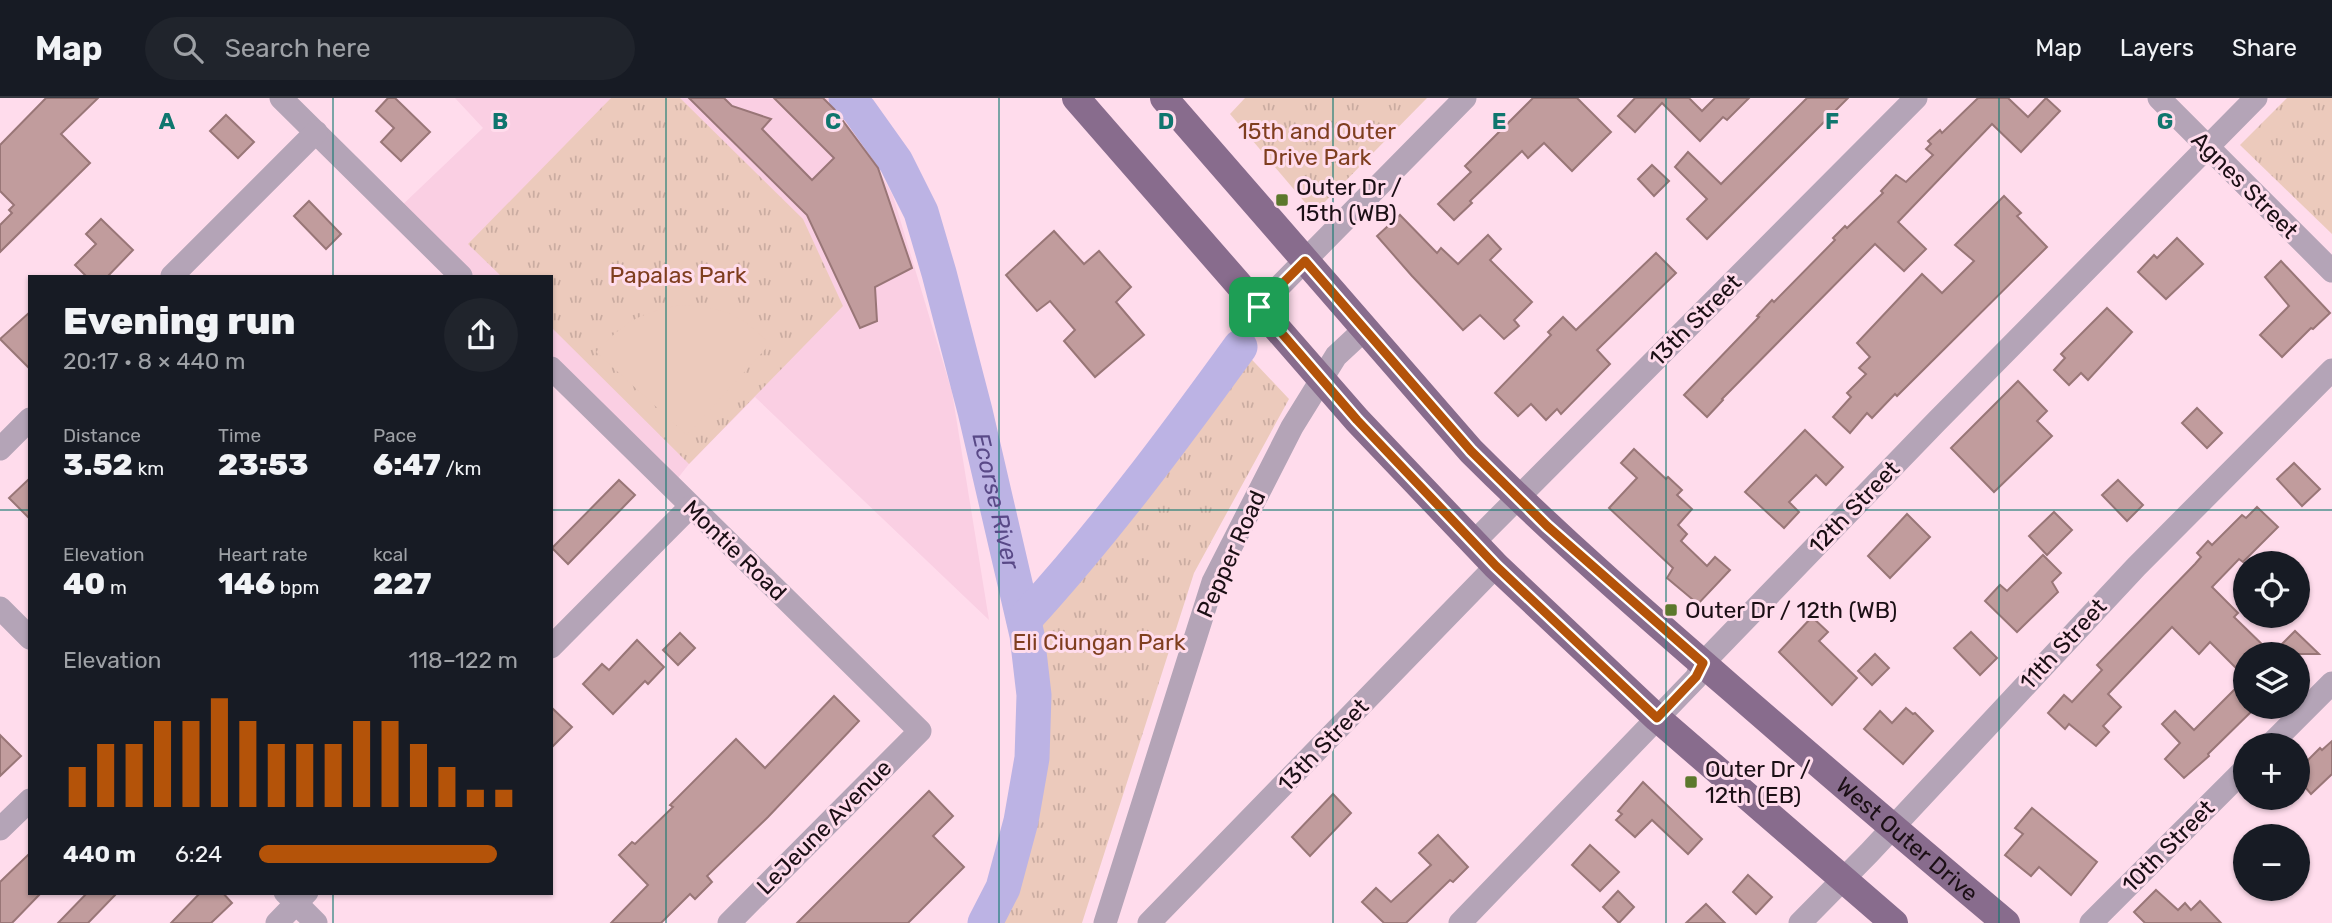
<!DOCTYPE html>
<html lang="en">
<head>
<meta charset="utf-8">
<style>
  :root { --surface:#171b24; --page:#20242c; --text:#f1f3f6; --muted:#9ea1a6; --line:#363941; --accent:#b45309 }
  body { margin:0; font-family:Rubik,sans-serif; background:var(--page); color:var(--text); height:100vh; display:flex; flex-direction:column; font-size:26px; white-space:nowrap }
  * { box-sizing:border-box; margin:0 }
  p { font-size:23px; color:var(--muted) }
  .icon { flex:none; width:38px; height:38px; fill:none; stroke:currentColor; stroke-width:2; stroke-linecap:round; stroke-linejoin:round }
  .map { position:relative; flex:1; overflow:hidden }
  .sheet { position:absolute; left:28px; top:177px; width:525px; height:620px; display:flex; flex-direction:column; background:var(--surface); border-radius:0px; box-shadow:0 2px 5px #0004 }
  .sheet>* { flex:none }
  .tools { position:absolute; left:2233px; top:453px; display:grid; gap:14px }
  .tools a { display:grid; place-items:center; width:77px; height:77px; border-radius:50%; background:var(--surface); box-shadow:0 2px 5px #0004; font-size:35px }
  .pin { position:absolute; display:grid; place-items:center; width:60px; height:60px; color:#fff; margin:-30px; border-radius:14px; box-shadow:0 4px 10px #0006 }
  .round { display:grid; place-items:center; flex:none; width:74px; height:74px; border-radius:37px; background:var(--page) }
  .overview { display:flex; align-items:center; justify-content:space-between; height:119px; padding:0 35px }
  h1 { font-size:38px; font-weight:800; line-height:52px }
  .metrics { display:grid; grid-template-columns:repeat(3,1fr); gap:10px; height:119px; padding:7px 35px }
  .metrics div { display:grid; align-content:center }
  .metrics b { font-size:30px; font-weight:800 }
  .metrics small { font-size:19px; font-weight:400 }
  .metrics p { font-size:19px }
  .chart { height:196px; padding:14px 35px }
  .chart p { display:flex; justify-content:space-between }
  .chart svg { width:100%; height:126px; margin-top:7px; stroke:var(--accent); stroke-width:6 }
  ul { padding:0 35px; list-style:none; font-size:23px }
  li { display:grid; grid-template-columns:112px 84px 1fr; align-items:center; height:52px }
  li i { height:18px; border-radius:9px; background:var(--accent) }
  header { display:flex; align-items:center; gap:42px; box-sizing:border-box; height:98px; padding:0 35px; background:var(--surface); border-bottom:2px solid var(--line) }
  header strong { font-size:33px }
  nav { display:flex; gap:38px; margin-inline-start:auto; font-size:24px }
  .search { width:490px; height:63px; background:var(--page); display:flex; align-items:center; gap:18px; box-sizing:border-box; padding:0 24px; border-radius:38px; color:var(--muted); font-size:26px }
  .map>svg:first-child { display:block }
</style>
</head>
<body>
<header>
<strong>Map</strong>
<div class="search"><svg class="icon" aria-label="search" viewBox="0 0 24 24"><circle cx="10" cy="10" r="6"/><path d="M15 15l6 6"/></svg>Search here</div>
<nav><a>Map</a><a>Layers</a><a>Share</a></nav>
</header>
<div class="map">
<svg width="2332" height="825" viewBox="0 0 2332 825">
  <defs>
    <pattern id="grass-tufts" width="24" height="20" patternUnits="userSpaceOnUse" patternTransform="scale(1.75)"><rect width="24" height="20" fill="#eccabc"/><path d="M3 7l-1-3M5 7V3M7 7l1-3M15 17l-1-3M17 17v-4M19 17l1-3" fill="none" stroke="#caaca1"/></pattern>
  </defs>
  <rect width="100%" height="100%" fill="#ffdcec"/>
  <polygon fill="#facfe3" points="455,0 827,0 859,36 893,98 952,294 989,522 755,299 689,366 671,389 551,270 551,178 461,178 396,113 483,30"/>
  <g fill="url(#grass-tufts)">
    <polygon points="611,0 680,0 803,121 843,208 689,366 551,229 551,178 501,178 468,146"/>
    <polygon points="1245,0 1427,0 1314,115 1230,16"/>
    <polygon points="2287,0 2332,0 2332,136 2240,47"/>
    <path d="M 1240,249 L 1289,301 L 1194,475 L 1082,825 L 985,825 L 1003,790 L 1021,723 L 1032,660 L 1034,597 L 1024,522 C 1102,436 1171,343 1240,249 Z"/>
  </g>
  <path fill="#eccabc" d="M 680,207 C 724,210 738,214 770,246 L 687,337 L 596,254 C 626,223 637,216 680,207 Z"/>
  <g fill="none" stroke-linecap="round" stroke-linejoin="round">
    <g stroke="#bcb3e4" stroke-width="35">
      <path id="s1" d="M 846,0 L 859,12 L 896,64 L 921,114 L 939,175 L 975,313 L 1027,537 L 1034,597 L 1032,660 L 1021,723 L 1003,790 L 985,825"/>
      <path d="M 1024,522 C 1102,437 1172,343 1240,249"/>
    </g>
  </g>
  <g fill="#c19c9d" stroke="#997677" stroke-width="2">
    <polygon points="46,0 98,0 61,36 90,65 0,154 0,127 12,115 9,112 14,107 0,93 0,47"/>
    <polygon points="388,0 395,0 430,34 401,63 381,44 394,30 376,13"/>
    <polygon points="689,0 724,0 732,8 771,21 762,31 812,82 834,60 774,0 823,0 834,11 878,70 912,170 875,189 877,223 860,230 807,117"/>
    <polygon points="1533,0 1577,0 1611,34 1572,73 1544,45 1528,60 1522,53 1470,103 1472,105 1454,122 1438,106 1471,74 1465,68"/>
    <polygon points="1635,0 1689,0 1702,13 1715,0 1749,0 1727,22 1723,19 1700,43 1662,5 1635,34 1618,18"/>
    <polygon points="1807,0 1848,0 1707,141 1687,121 1707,101 1675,69 1688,54 1721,86"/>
    <polygon points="1978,0 2008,0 2028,19 2046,0 2060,13 2021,54 1992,26 1898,124 1926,151 1904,173 1875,146 1722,301 1723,302 1707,319 1684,297 1759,219 1757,218 1772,202 1774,204 1835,142 1833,140 1845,128 1847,130 1883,95 1881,93 1896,77 1906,84 1933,57 1926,51 1931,46 1928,43 1940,32 1942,35"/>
    <polygon points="226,17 254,44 238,60 210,33"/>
    <polygon points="1652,67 1669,83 1654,98 1638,81"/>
    <polygon points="2004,98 2021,115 2017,118 2047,149 1897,298 1895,296 1872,320 1867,315 1850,335 1833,319 1851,299 1847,295 1866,276 1859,270 1870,259 1857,245 1922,176 1942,195 1974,163 1955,147"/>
    <polygon points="309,103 341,136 326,151 294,118"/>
    <polygon points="1400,117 1437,155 1441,150 1458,166 1488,137 1501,151 1490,162 1532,204 1514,222 1519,228 1504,241 1480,217 1463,232 1412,178 1377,138"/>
    <polygon points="101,121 133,152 108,178 86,178 75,167 96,146 86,136"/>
    <polygon points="1054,133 1084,166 1099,153 1131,189 1116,204 1144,237 1095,279 1064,243 1075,232 1050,203 1037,213 1006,177"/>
    <polygon points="2177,140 2203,166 2166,201 2138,174 2154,157 2157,160"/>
    <polygon points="1656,155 1676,175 1597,252 1610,266 1561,316 1557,311 1546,322 1531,306 1518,318 1495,295 1551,237 1548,234 1563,219 1576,232"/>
    <polygon points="2281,163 2330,215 2313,231 2311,230 2282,259 2260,237 2289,208 2265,179"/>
    <polygon points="2107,210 2132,234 2088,282 2081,275 2069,287 2054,272 2065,260 2061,256"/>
    <polygon points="30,214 30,271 0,241"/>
    <polygon points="2018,283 2047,313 2037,323 2052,338 1994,394 1951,350"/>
    <polygon points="2197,310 2222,335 2207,350 2182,325"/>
    <polygon points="1805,332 1843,369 1826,387 1816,377 1789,404 1799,414 1784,430 1745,394"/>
    <polygon points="1634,351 1666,381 1668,379 1682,392 1677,397 1692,411 1678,427 1687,436 1681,443 1707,468 1715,459 1730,472 1698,506 1667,480 1673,470 1609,410 1637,380 1621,365"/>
    <polygon points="2294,365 2320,391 2302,408 2277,381"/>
    <polygon points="30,380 30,421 9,400"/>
    <polygon points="619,382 635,397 568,466 552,450"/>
    <polygon points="2118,382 2143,407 2127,423 2102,397"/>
    <polygon points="2257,409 2278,429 2243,464 2239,461 2212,489 2238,515 2234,519 2272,556 2295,533 2319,556 2245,556 2245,579 2210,544 2199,556 2172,529 2108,596 2121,609 2103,628 2109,634 2096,648 2069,626 2065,631 2048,615 2064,597 2072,604 2102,572 2097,567 2195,466 2201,459 2197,455 2208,443 2212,447 2242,417 2246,420"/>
    <polygon points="2054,414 2072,432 2047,457 2029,438"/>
    <polygon points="1907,416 1930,439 1890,480 1868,458"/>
    <polygon points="2043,457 2061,475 2052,484 2058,494 2017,534 1985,503 2000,487 2007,493"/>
    <polygon points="1812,519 1828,534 1819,543 1857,580 1832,607 1779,554"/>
    <polygon points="1971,534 1997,560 1980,577 1954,550"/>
    <polygon points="680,535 695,550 678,567 663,552"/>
    <polygon points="637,542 664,569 648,586 645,583 613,616 583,586 602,566 609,572"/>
    <polygon points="1875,556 1889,570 1872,587 1858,573"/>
    <polygon points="2245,581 2245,609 2256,609 2208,656 2209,658 2184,680 2165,661 2180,645 2162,626 2175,613 2194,632"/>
    <polygon points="834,598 859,623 768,719 707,778 712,784 695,801 690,796 661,825 611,825 648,787 619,757 632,744 635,746 673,709 670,707 736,641 765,670"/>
    <polygon points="551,609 572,629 551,650"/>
    <polygon points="1906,610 1913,616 1915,615 1933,633 1903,666 1864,631 1880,613 1892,625"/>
    <polygon points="0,637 21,658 0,678"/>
    <polygon points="2332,643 2332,676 2311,696 2298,681 2298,672 2320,650 2322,652"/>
    <polygon points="1643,684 1702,741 1688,756 1652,722 1635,739 1616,722 1622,716 1618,713"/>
    <polygon points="929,693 953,718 933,738 964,769 908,825 797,825"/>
    <polygon points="1333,696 1351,715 1310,758 1292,739"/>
    <polygon points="2032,710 2097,764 2071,797 2039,769 2031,778 2005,757 2023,736 2015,730"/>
    <polygon points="1438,737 1468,769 1453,784 1450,782 1406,825 1384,825 1362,804 1376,790 1391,804 1431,767 1419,755"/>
    <polygon points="1590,747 1619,774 1600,793 1572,767"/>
    <polygon points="30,755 30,794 42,794 12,825 0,825 0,784"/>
    <polygon points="1748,777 1772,799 1756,816 1733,794"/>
    <polygon points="2156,792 2178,812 2185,805 2191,812 2200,803 2221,825 2145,825 2134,814"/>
    <polygon points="1618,793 1634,809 1619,825 1603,809"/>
    <polygon points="88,794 118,794 88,825 58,825"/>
    <polygon points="201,794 222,794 232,805 211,825 171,825"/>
    <polygon points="1706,806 1725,825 1686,825"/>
  </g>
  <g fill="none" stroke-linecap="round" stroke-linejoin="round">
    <g stroke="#b4a4b7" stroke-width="23">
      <polyline points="281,0 461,178"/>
      <polyline points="2159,0 2332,173"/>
      <polyline points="172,178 316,34"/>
      <polyline points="1259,209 1465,0"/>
      <polyline points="551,270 920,633 729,825"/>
      <polyline points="0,351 30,321"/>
      <polyline points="1474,444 1916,0"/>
      <polyline points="0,510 30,540"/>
      <polyline points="551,549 690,409"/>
      <polyline points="2269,648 2332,585"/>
      <polyline points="0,731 30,702"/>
      <polyline points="285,794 316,825"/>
      <polyline points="277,825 307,794"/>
      <polyline points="1105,825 1213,484 1292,329 1336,258 1365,231"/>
      <polyline points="1149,825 1496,468"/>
      <polyline points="1460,825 1696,580 1703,565 1937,323 2256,0"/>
      <polyline points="1800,825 1869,755 2136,469 2332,272"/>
      <polyline points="2091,825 2245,671"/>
    </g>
    <g stroke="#886c8d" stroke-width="28">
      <polyline points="1076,0 1357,322 1496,468 1657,620 1894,825"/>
      <path id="s2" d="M 1164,0 L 1471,353 C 1554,436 1642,513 1731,590 C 1822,669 1913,747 2006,825"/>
    </g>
  </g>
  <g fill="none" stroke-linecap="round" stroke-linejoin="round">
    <defs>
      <polygon id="route" points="1305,163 1471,353 1547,428 1703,565 1696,579 1657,620 1496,468 1357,322 1259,209"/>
    </defs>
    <use href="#route" stroke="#fff" stroke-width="14"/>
    <use href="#route" stroke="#b45309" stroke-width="9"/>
  </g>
  <path fill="none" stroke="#0f766e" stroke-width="2" stroke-opacity="0.55" d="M 333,0 L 333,178M 666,0 L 666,825M 999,0 L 999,825M 1333,0 L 1333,825M 1666,0 L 1666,825M 1999,0 L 1999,825M 0,412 L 30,412M 551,412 L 2332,412M 333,794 L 333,825"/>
  <g fill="#5c782c" stroke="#ffdcec" stroke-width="2.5">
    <rect x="1275" y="95" width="14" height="14" rx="3.5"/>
    <rect x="1664" y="505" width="14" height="14" rx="3.5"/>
    <rect x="1684" y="677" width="14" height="14" rx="3.5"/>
  </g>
  <g text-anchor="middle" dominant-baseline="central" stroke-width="6" stroke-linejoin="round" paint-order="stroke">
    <g font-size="23" fill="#7f3e1f" stroke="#ffdcec">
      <text x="1317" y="33">15th and Outer<tspan x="1317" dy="26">Drive Park</tspan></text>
      <text x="678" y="177">Papalas Park</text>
      <text x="1099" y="544">Eli Ciungan Park</text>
    </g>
    <g font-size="23" fill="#1b0f15" stroke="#ffdcec">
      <text transform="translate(2245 87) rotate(45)">Agnes Street</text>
      <text transform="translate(1695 222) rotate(-45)">13th Street</text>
      <text transform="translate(1854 409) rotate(-46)">12th Street</text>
      <text transform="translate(735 452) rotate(44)">Montie Road</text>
      <text transform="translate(1231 456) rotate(-66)">Pepper Road</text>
      <text transform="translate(2063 546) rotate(-47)">11th Street</text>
      <text transform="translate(1323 647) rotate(-46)">13th Street</text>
      <text transform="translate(824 729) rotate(-45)">LeJeune Avenue</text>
      <text stroke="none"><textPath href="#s2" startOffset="1052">West Outer Drive</textPath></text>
      <text transform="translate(2168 748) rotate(-45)">10th Street</text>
    </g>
    <g font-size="23" fill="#1b0f15" stroke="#ffdcec" text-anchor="start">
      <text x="1296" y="89">Outer Dr /<tspan x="1296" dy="26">15th (WB)</tspan></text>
      <text x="1685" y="512">Outer Dr / 12th (WB)</text>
      <text x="1705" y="671">Outer Dr /<tspan x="1705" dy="26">12th (EB)</tspan></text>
    </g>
    <g font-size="24" font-style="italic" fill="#594987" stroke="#ffdcec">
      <text stroke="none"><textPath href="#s1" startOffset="436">Ecorse River</textPath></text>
    </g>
  </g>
  <g font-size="23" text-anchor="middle" font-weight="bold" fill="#0f766e" stroke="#ffdcec" stroke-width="6" stroke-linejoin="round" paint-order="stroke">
    <text x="167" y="31">A</text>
    <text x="500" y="31">B</text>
    <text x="833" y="31">C</text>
    <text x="1166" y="31">D</text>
    <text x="1499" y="31">E</text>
    <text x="1832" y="31">F</text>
    <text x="2165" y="31">G</text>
  </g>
</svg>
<div class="tools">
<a><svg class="icon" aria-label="locate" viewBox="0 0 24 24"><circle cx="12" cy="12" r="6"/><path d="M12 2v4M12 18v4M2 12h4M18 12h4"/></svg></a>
<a><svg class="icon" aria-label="layers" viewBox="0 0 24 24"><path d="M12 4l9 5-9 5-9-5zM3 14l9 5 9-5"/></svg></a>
<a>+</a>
<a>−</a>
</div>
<div class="pin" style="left:1259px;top:209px;background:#1e9e55"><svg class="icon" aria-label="arrive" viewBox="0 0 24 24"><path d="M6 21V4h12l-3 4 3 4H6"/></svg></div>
<section class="sheet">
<div class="overview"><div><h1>Evening run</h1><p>20:17 · 8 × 440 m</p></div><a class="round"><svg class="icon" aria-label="share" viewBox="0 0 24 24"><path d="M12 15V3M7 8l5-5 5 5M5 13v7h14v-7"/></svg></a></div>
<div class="metrics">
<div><p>Distance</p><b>3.52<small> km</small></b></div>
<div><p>Time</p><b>23:53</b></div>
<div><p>Pace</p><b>6:47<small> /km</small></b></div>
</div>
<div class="metrics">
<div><p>Elevation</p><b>40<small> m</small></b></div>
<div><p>Heart rate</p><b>146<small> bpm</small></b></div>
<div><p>kcal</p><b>227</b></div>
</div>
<div class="chart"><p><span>Elevation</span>118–122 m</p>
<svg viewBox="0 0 160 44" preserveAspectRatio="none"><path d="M5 44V30M15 44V22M25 44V22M35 44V14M45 44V14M55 44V6M65 44V14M75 44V22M85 44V22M95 44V22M105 44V14M115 44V14M125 44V22M135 44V30M145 44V38M155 44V38"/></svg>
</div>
<ul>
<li><b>440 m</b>6:24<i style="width:92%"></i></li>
</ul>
</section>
</div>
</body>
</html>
